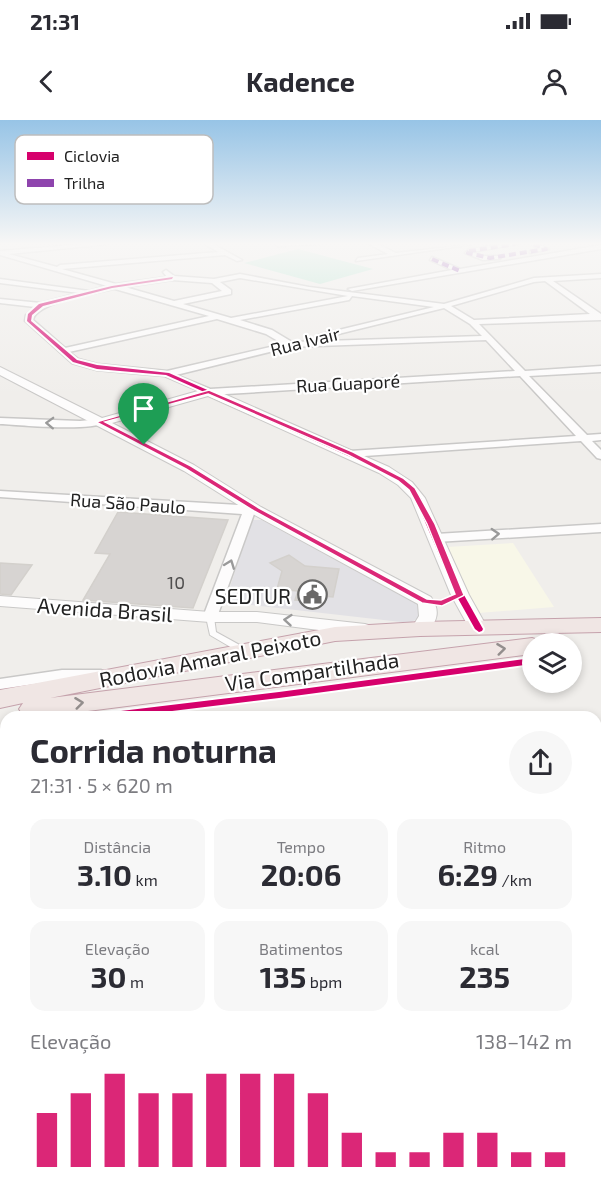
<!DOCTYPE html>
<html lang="pt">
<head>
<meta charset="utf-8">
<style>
  :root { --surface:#fff; --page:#f7f7f7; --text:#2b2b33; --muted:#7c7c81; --accent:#db2777 }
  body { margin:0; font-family:"Exo 2",sans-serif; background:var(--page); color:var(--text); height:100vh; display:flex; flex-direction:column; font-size:22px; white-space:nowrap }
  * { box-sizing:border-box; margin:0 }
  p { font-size:20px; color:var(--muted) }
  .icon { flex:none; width:33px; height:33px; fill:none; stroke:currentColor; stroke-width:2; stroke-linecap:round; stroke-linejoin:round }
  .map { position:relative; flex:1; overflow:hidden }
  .details { position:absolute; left:0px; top:591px; width:602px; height:488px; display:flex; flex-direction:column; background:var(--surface); border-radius:18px 18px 0 0; box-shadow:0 3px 9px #0003 }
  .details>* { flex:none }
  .fabs { position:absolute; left:522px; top:513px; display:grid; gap:12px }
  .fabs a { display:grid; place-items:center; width:60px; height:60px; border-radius:50%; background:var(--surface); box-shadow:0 3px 9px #0003; font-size:30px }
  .pin { position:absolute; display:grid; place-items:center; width:51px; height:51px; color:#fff; margin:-62px -26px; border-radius:50% 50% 50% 0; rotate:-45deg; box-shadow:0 0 6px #0007 }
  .pin .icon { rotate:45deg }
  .round { display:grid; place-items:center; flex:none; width:63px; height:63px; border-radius:32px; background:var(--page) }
  .head { display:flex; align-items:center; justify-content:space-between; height:102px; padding:0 30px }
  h1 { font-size:33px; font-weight:700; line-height:45px }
  .figures { display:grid; grid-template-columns:repeat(3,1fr); gap:9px; height:102px; padding:6px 30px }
  .figures div { display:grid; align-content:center; border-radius:15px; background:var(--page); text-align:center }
  .figures b { font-size:30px; font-weight:700 }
  .figures small { font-size:16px; font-weight:400 }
  .figures p { font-size:16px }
  .chart { height:168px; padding:12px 30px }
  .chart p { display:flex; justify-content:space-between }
  .chart svg { width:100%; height:108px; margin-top:6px; stroke:var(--accent); stroke-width:6 }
  .status { display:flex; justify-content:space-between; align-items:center; height:42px; padding:0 30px; background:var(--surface); direction:ltr }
  .status svg { height:16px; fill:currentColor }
  header { display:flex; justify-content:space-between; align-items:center; height:78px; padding:0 30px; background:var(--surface); font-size:27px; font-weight:700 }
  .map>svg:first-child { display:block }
</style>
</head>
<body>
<div class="status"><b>21:31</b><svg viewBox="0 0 49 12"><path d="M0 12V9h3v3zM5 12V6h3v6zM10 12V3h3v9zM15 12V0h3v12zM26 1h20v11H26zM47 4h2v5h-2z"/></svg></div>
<header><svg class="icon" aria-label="back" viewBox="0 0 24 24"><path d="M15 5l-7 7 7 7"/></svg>Kadence<svg class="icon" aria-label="person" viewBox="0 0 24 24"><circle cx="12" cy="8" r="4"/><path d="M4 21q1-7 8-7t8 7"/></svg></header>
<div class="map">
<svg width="601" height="1078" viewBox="0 0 601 1078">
  <rect width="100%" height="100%" fill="#f0eeeb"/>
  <polygon fill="#f8f7e8" points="513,423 554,487 478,493 447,427"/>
  <g fill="#f8f0d0">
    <polygon points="601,786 601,970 596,972 596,788"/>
    <polygon points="6,1015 6,1072 296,1073 284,1078 0,1078 0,1018"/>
  </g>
  <polygon fill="#b7e6d2" points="298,129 373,149 320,164 244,143"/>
  <polygon fill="#e2e1e5" points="252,400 262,400 420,486 425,494 410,503 225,482"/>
  <polygon fill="#bfdbe3" points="601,970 601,1078 284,1078 296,1072 596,1072 596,972"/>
  <g fill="#d7d4d2" stroke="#d3d0cc" stroke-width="1.5">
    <polygon points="118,392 228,400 193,488 83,480 110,434 95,433"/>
    <polygon points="289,435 305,446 339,449 333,477 312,475 310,481 295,480 298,471 277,469 282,451 270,443"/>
    <polygon points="0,443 32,445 11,475 0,474"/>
  </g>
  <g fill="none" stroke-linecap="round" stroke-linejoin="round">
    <defs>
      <polygon id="service" points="210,495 214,497 216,512 245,528 246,530 245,532 239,532 210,515 206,497"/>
      <g id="minor">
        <path d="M 84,124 L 109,124 L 9,134 L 57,147 L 60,145 L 218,132 L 205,124 L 213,124 L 242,140 L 237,141 L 225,135 L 62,149 L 116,164 L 167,157 L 163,152 L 166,150 L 174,156 L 214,159 L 240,154 L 309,167 L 444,184 L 534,158 L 601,154 L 601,158 L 553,161 L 601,194 L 601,200 L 479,204 L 525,251 L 601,246 L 601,252 L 529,256 L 587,315 L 601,314 L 601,320 L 592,321 L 601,330 L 601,339 L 597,338 L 581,321 L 350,337 L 345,334 L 350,331 L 576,316 L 520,256 L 209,275 L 165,256 L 97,250 L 72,243 L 25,201 L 26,195 L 35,187 L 0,183 L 0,179 L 41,183 L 79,173 L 0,163 L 0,159 L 89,171 L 107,166 L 0,135 L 0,131 ZM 240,158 L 348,176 L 231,198 L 183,184 L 231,174 L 231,170 L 220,162 ZM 172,160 L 212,163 L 222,171 L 174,181 L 125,167 ZM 545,161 L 590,194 L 474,200 L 451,186 L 534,162 ZM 112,169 L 115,169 L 209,196 L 65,228 L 33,200 C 36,182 95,174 112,169 ZM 352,176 L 434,187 L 318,215 L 318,219 L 444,188 L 470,204 L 482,216 L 292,222 L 272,210 L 240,200 L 349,180 ZM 217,199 L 266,214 L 283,224 L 167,251 L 97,244 L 78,239 L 69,232 ZM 486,220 L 515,251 L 210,269 L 176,255 L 290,227 Z"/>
        <polygon points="275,124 322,124 278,126"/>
        <polygon points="369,124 377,124 396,133 475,124 356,141 358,138 388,134"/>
        <polygon points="503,124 518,124 472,132 483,136 502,136 500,139 483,140 465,133 469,129"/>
        <polygon points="530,124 538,124 549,129 530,133 530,131 539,129"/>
        <polygon points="601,125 601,129 352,171 348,169 452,150 430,140 432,137 460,149"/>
        <path d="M 0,298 L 80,301 L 100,299 L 105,302 C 91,312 21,305 0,304 Z"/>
        <polygon points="0,371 256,386 262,390 254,394 217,497 210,501 203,497 242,394 0,377"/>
        <polygon points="601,404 601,412 436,422 430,418 436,414"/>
        <polygon points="62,550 101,550 109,555 101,560 62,560 0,569 0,559"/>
        <polygon points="601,621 601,633 596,634 596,622"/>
        <polygon points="0,662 6,663 6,682 0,680"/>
        <polygon points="6,735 6,751 0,753 0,737"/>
      </g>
      <g id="tertiary">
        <path d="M 0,247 L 102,298 L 205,269 L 213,269 L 389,347 L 412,362 L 425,378 L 469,475 L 488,509 L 486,513 L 472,513 L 451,475 L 411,378 L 398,365 L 379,353 L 208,276 L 112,303 L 194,345 L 261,387 L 431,477 C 441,491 437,501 427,513 L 413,513 L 411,509 L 419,496 L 418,484 L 251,393 L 184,351 L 0,255 Z"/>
        <polygon points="0,476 210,492 257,492 365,504 372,506 374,510 372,514 365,516 257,502 210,502 0,486"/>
        <polygon points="601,759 601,781 596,782 596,761"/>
        <polygon points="6,973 6,1006 0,1008 0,975"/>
      </g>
      <polygon id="trunk" points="601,498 601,512 420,516 335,521 50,578 532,518 541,521 543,524 532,524 532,534 41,597 23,595 19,589 23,583 0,588 0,570 335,507 420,502"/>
    </defs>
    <use href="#service" stroke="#c9c8c7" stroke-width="2"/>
    <use href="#minor" stroke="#c9c8c7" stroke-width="3"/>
    <use href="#tertiary" stroke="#c9c8c7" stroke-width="2"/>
    <use href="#trunk" stroke="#c5a2ac" stroke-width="2"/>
    <use href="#service" fill="#fdfcfc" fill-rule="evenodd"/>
    <use href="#minor" fill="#fdfcfc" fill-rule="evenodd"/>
    <use href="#tertiary" fill="#fdfcfc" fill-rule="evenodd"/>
    <use href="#trunk" fill="#f0e6e4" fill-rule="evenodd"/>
    <g stroke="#8e44ad" stroke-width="4" stroke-dasharray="7 4" stroke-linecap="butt">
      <polyline points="469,131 468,133 490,138 546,129 533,124"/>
      <polyline points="469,131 515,124"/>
      <polyline points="432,139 460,151"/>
    </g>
    <defs>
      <g id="cycleway">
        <path d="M 173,157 L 172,159 L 112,168 L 43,186 L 32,195 L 31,201 L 77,240 L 97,245 L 169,253 L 386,349 C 401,357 412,363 421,378 L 464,475 L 483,509 L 482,511 L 479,512 L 475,509 L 456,475 L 415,378 C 407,365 395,359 382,351 L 166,255 L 97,249 L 73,242 L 27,201 L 28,194 L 39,184 L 112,166 Z"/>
        <polygon points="532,538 532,544 279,578 123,597 91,597 96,594 279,572"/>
      </g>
    </defs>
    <use href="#cycleway" stroke="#fff" stroke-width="4"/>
    <use href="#cycleway" fill="#d6006c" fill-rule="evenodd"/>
  </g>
  <defs><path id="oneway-chevron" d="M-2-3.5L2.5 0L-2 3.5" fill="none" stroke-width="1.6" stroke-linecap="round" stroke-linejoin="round" transform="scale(1.5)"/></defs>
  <g stroke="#9a9a9a">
    <use href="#oneway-chevron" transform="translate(50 303) rotate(-178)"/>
    <use href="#oneway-chevron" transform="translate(495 414) rotate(-3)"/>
    <use href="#oneway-chevron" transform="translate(230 444) rotate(-69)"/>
    <use href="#oneway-chevron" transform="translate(288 500) rotate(-175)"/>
  </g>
  <g stroke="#938e8d">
    <use href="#oneway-chevron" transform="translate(501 529) rotate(-7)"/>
    <use href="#oneway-chevron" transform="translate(79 583) rotate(-7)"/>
  </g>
  <linearGradient id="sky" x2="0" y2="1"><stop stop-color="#97c4e6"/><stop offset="0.45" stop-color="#f8f7f6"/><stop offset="1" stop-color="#f8f7f6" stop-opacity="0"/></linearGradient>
  <rect width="601" height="275" fill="url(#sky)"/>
  <path fill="#db2777" stroke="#fff" stroke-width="1.5" fill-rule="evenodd" d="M 209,270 L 353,332 L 403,358 L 415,368 L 435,404 L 464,475 L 463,476 L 442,486 L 422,483 L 254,391 L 186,349 L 96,302 ZM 208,274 L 348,335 L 398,361 L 409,370 L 427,404 L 455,474 L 441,480 L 427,479 L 259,388 L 191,346 L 105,302 Z"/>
  <defs>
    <symbol id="civic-ring" viewBox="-11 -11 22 22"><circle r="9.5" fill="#fff" stroke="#6a6968" stroke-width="1.5"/><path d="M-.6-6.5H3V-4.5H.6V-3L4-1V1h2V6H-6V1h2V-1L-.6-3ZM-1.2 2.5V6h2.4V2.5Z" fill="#6a6968"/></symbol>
  </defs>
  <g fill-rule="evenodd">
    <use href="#civic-ring" x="296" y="458" width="33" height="33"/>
  </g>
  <g text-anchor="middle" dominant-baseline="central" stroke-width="4.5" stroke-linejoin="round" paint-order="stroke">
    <g font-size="18" fill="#222" stroke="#fff">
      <text transform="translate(305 221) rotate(-14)">Rua Ivair</text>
      <text transform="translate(348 263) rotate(-3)">Rua Guaporé</text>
      <text transform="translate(128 383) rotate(4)">Rua São Paulo</text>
    </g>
    <g font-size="18" fill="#4f4e4e">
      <text x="176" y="462">10</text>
    </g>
    <g font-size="21" fill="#222" stroke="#fff" text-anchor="end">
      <text x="291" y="475">SEDTUR</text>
    </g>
    <g font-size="21" fill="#222" stroke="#fff">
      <text transform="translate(105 489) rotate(4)">Avenida Brasil</text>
      <text transform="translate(210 538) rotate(-11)">Rodovia Amaral Peixoto</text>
      <text transform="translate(312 551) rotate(-8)">Via Compartilhada</text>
    </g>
  </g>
  <rect x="15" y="15" width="198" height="69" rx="9" fill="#fff" stroke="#bdbdbd" stroke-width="1.5"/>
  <rect x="27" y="32" width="27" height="8" fill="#d6006c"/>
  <rect x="27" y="59" width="27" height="8" fill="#8e44ad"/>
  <g font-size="16" fill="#222">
    <text x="64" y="42">Ciclovia</text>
    <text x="64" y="69">Trilha</text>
  </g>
</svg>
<div class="fabs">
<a><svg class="icon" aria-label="layers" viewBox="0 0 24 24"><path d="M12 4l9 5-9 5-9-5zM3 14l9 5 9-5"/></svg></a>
</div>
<div class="pin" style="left:144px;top:325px;background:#1e9e55"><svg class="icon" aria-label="arrive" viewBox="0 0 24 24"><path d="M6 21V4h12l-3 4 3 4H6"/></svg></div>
<section class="details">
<div class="head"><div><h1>Corrida noturna</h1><p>21:31 · 5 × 620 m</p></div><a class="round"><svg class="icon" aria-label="share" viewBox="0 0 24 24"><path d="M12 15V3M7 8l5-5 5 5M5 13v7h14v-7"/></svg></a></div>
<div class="figures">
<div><p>Distância</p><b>3.10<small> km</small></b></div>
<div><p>Tempo</p><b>20:06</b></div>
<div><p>Ritmo</p><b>6:29<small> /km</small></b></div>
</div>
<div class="figures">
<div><p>Elevação</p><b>30<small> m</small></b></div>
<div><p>Batimentos</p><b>135<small> bpm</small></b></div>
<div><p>kcal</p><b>235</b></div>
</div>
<div class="chart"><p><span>Elevação</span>138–142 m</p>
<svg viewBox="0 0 160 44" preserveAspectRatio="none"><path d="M5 44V22M15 44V14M25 44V6M35 44V14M45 44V14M55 44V6M65 44V6M75 44V6M85 44V14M95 44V30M105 44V38M115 44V38M125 44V30M135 44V30M145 44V38M155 44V38"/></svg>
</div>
</section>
</div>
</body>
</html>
